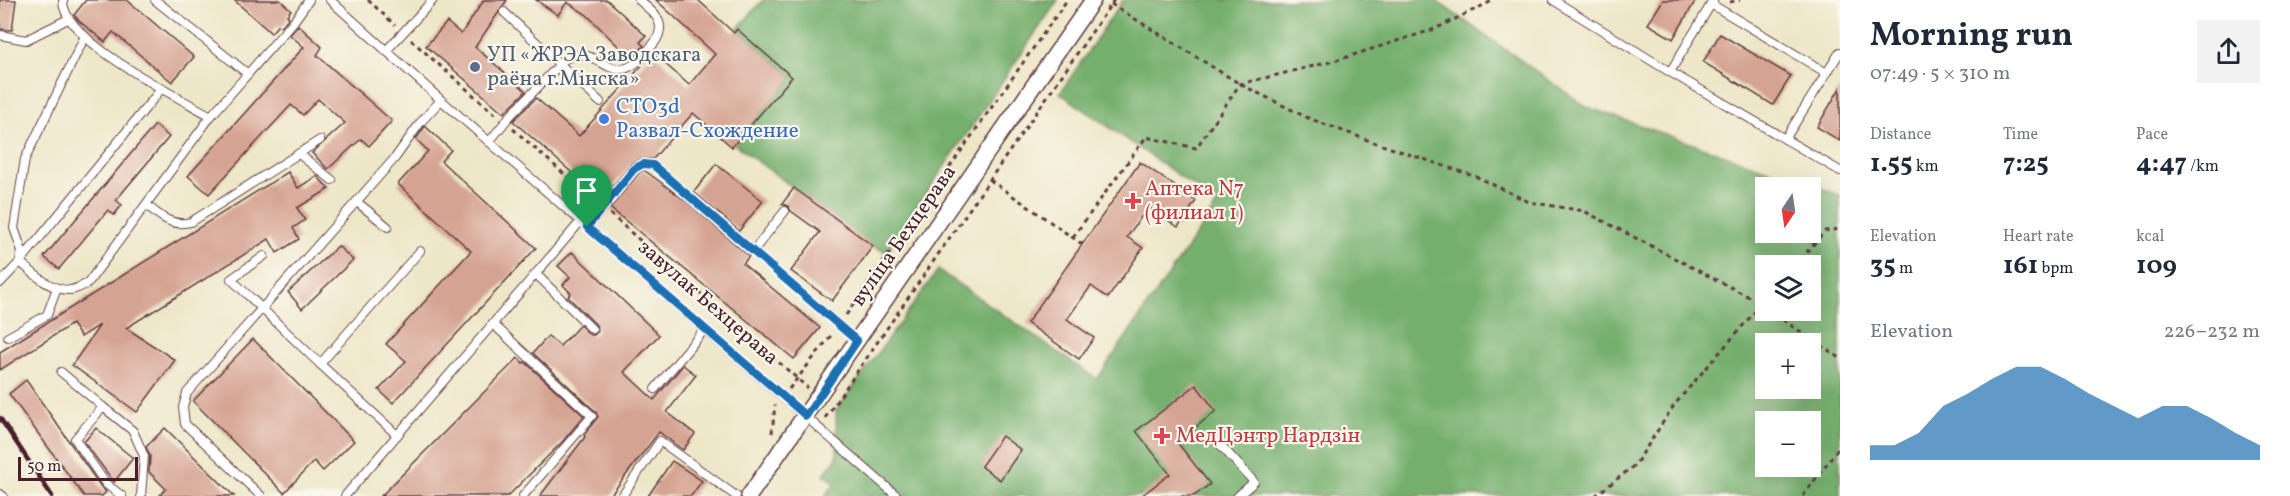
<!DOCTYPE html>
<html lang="en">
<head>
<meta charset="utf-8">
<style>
  :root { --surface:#fff; --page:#f2f2f3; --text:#1f2937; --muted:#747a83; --accent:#1f6fb2 }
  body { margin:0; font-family:Vollkorn,serif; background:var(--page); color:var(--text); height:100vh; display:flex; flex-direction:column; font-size:22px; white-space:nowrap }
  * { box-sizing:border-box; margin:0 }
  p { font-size:20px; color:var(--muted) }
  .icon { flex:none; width:33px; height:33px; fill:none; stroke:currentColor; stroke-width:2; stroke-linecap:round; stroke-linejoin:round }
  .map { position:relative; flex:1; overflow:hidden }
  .sheet { display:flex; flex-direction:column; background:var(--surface); width:450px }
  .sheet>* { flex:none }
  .needle { width:39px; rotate:193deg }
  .controls { position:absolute; left:1755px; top:177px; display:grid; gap:12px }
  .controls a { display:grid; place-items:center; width:66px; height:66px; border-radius:0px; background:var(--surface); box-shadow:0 6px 24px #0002; font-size:30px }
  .scale { position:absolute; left:18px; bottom:15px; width:120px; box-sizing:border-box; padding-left:6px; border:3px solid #4a1f2b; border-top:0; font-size:16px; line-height:21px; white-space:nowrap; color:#4a1f2b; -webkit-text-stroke:4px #fbf7ec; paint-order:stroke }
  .pin { position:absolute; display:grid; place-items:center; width:51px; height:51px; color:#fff; margin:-62px -26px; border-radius:50% 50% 50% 0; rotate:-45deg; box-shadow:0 0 6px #0007 }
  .pin .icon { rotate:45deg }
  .round { display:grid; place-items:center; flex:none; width:63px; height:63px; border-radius:0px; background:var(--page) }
  .head { display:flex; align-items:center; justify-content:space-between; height:102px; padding:0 30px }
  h1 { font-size:33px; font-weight:700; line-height:45px }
  .figures { display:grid; grid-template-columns:repeat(3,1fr); gap:9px; height:102px; padding:6px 30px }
  .figures div { display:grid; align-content:center }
  .figures b { font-size:26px; font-weight:700 }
  .figures small { font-size:16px; font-weight:400 }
  .figures p { font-size:16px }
  .chart { height:168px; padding:12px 30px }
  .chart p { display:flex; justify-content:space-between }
  .chart svg { width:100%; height:108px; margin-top:6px; fill:var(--accent); opacity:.7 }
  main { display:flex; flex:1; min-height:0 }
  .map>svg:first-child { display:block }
</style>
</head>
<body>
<main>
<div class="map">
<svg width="1840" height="496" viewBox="0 0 1840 496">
  <rect width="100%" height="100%" fill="#fbf7ec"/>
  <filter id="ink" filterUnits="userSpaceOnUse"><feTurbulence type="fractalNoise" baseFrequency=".0167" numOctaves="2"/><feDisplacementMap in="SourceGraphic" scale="12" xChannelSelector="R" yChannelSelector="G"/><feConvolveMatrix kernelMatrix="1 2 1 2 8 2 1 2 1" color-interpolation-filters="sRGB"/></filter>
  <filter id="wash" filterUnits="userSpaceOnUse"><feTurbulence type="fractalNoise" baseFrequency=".008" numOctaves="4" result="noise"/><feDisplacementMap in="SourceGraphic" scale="24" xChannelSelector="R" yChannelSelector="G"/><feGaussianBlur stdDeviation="1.35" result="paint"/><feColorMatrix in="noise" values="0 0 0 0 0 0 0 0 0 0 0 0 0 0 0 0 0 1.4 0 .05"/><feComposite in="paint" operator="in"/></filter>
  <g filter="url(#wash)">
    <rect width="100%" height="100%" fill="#ede6c7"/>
    <g fill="#75af6d" stroke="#60674c" stroke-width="1.5" fill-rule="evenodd">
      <polygon points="763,0 1058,0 886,252 873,246 734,144 792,77 737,29"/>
      <path d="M 1123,0 L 1435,0 L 1587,107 L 1840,195 L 1840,496 L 825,496 L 835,483 L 824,474 L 837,457 L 836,411 L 938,270 L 1097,379 L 1218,203 L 1060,93 ZM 1766,188 L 1810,188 L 1810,232 L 1766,232 ZM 1766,266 L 1810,266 L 1810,310 L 1766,310 ZM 1766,344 L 1810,344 L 1810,388 L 1766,388 ZM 1766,422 L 1810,422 L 1810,466 L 1766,466 Z"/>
    </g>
    <g id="blocks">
      <g fill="#d5a392">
        <polygon points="0,0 16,0 12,30 0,29"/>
        <polygon points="86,0 127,0 194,57 172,82 113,32 105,42 79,21 74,15"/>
        <polygon points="234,0 280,0 291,10 287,15 289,17 281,27 278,25 271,33"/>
        <polygon points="484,0 507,0 475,47 526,91 504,113 426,46 447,22 461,34"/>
        <polygon points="536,0 607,0 646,36 640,42 644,46 631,59 587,15 567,2 558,15"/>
        <polygon points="656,0 698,0 734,33 737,29 792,77 732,147 693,113 653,159 641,159 631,164 602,199 513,121 536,98 579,136 653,53 689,85 715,54"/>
        <polygon points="1663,0 1696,0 1673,39 1648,24"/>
        <polygon points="298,25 322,47 317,55 392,121 369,146 361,139 328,169 312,153 345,123 318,99 303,115 291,105 209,194 188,176 304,47 290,35"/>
        <polygon points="1720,34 1791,76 1773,105 1703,62"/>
        <polygon points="1840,88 1840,141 1817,127"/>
        <polygon points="155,125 169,137 116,200 122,205 114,215 108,210 59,269 44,257"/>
        <polygon points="425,126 451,150 441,161 536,248 393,403 379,390 406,361 386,344 471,251 398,184 428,151 416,139"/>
        <polygon points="1140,162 1196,201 1178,227 1148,207 1127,237 1143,248 1108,298 1091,286 1067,319 1094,338 1079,359 1027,323"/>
        <polygon points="716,164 763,201 739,231 694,192"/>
        <polygon points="644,170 686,201 749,256 743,264 820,328 794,359 610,208 638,174"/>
        <polygon points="288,172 298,188 317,176 329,189 297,208 305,220 293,228 299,239 277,253 269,239 126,328 175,360 137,412 72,365 100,325 81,337 72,324 0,370 0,352"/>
        <polygon points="794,188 873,246 832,301 791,271 820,232 791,211 788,206 782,204"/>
        <polygon points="338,246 353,260 302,309 288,292"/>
        <polygon points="572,252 659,335 624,372 654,400 683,365 696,375 667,412 695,434 683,450 659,432 610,496 540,496 585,437 584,435 598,417 596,412 533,353 548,336 560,346 580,325 590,335 594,335 598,331 596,325 568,297 571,293 563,285 570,277 558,266"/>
        <polygon points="253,339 354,441 323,471 314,461 284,493 193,401"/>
        <polygon points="518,358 523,363 525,362 584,416 562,442 508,496 381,496"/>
        <polygon points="26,380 101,487 106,492 102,496 84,496 9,394"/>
        <polygon points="1196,385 1216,411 1177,442 1210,484 1194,496 1141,496 1170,474 1136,431"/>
        <polygon points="96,428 133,458 114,482 84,442"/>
        <polygon points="165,428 234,496 159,496 166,489 149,472 150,456 146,447"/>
        <polygon points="1002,436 1021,450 1000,480 981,466"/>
        <polygon points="672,461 702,481 691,496 648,496"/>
      </g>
    </g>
  </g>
  <g filter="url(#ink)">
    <use href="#blocks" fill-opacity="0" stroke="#623d42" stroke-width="1.5"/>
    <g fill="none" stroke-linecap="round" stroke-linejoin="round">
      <defs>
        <g id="lane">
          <path d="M 63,0 C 61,40 178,97 211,116 L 294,21 L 309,0"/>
          <polyline points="155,0 248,74"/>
          <polyline points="330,0 441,100 897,496"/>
          <polyline points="1553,0 1670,72 1840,171"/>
          <polyline points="1711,4 1825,72"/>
          <polyline points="504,12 600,102"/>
          <polyline points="0,35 26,40 68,19"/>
          <path d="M 85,36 L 25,159 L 14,228 L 22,251 L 20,262 C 34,274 50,290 70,290 C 75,290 82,286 88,283 L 211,116"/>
          <polyline points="386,51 433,0"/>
          <polyline points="1670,72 1713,1"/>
          <polyline points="1785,139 1840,52"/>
          <path d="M 489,142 L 509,117 L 564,60 C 597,37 611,97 646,52 C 653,45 659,39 660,29 C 661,16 647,8 639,0"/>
          <polyline points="299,154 332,180"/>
          <polyline points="357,202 388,227"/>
          <path d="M 147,205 C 160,217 173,227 191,222 L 320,140"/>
          <polyline points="587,227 634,169 643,164 653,165 857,341"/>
          <polyline points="753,251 785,211"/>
          <polyline points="264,256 231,279 320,364 420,251"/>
          <polyline points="536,274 592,329"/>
          <polyline points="0,283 20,262 162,88"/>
          <polyline points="493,324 592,416 523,496"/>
          <polyline points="8,337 47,315 57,288"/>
          <polyline points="320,364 397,435"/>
          <polyline points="61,372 103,407"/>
          <polyline points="655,389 705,329"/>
          <polyline points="1216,440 1254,482 1238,496"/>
          <polyline points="0,494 3,496"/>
          <polyline points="122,496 106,484 75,439 103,407 133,431 144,456 141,496"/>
          <polyline points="261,496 185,424 183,407 187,393 395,158 420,123 441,100"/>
          <polyline points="345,496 581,221"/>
          <polyline points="622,496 660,441 736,496"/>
        </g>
        <polyline id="street" points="749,496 1093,0"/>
      </defs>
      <use href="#lane" stroke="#623d42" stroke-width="10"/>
      <use href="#street" stroke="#623d42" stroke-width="18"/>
      <g stroke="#623d42" stroke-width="3" stroke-dasharray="4.5 4.5" stroke-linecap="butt">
        <polyline points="368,0 395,25"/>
        <polyline points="1730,2 1740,0"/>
        <polyline points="1111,4 1240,84 1308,118 1373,142 1477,177 1529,202 1584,211 1753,299 1766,309"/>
        <polyline points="411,40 496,115"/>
        <polyline points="513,129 596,202"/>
        <polyline points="990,180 1082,244"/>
        <polyline points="610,214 808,388"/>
        <polyline points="1073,237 1146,137 1196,148 1240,84 1334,61 1435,29 1494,0"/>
        <polyline points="1795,266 1825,231 1840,229"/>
        <polyline points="1768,310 1840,358"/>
        <polyline points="846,315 1067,0"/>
        <polyline points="789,389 833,333"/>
        <polyline points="825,418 1114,0"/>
        <polyline points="772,433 775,405"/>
        <polyline points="1595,496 1635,465 1675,404 1766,299"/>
        <polyline points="1803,496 1840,446"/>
      </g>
      <use href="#lane" stroke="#fff" stroke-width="8"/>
      <use href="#street" stroke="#fff" stroke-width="15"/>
      <polyline stroke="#4a1f2b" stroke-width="4.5" points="0,418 52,496"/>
    </g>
  </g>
  <g fill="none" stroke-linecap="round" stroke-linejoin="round" filter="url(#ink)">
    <defs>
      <polygon id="route" points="643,164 653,165 857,341 806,416 587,227 634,169"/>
    </defs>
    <use href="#route" stroke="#fff" stroke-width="12"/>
    <use href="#route" stroke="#1f6fb2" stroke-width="8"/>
  </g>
  <circle fill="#5c6f8a" stroke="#fbf7ec" stroke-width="2" cx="475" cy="67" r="6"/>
  <circle fill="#3f7fe0" stroke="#fbf7ec" stroke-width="2" cx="604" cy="119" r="6"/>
  <g fill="#e0444e" stroke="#fbf7ec" stroke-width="2">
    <path d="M1130 192h6v6h6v6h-6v6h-6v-6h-6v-6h6z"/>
    <path d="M1159 427h6v6h6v6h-6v6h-6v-6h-6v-6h6z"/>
  </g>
  <g text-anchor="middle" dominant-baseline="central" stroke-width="4.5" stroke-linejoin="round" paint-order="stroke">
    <g font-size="21" fill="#4e5e75" stroke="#fbf7ec" text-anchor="start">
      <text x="487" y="55">УП «ЖРЭА Заводскага<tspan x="487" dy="24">раёна г.Мінска»</tspan></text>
    </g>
    <g font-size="21" fill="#366cbe" stroke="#fbf7ec" text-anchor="start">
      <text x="616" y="107">СТО3d<tspan x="616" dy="24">Развал-Схождение</tspan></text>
    </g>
    <g font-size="21" fill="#be3a42" stroke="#fbf7ec" text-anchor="start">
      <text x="1145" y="189">Аптека N7<tspan x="1145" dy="24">(филиал 1)</tspan></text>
      <text x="1176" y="436">МедЦэнтр Нардзін</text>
    </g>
    <g font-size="21" fill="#4a1f2b" stroke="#fbf7ec">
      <text transform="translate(904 236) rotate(-55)">вуліца Бехцерава</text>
      <text transform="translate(708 303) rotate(41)">завулак Бехцерава</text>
    </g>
  </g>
</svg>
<div class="controls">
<a><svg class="needle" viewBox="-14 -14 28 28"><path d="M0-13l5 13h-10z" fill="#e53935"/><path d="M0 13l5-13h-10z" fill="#747a83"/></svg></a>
<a><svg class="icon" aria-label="layers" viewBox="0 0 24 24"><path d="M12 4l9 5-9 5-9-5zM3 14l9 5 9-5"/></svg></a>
<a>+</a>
<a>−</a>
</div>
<div class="scale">50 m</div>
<div class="pin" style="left:587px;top:227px;background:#1e9e55"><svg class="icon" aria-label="arrive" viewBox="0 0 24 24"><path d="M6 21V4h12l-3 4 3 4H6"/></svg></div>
</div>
<section class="sheet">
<div class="head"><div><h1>Morning run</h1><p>07:49 · 5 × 310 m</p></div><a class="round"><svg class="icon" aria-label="share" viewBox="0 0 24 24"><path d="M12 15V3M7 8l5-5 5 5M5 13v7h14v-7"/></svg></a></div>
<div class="figures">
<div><p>Distance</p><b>1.55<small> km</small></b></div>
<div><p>Time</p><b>7:25</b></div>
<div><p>Pace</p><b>4:47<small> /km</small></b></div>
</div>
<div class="figures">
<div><p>Elevation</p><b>35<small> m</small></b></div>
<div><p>Heart rate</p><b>161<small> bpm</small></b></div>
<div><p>kcal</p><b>109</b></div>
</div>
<div class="chart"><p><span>Elevation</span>226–232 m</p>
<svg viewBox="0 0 160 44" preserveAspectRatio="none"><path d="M0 44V38L10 38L20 33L30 22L40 17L50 11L60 6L70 6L80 11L90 17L100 22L110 27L120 22L130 22L140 27L150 33L160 38V44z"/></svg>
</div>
</section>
</main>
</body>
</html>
